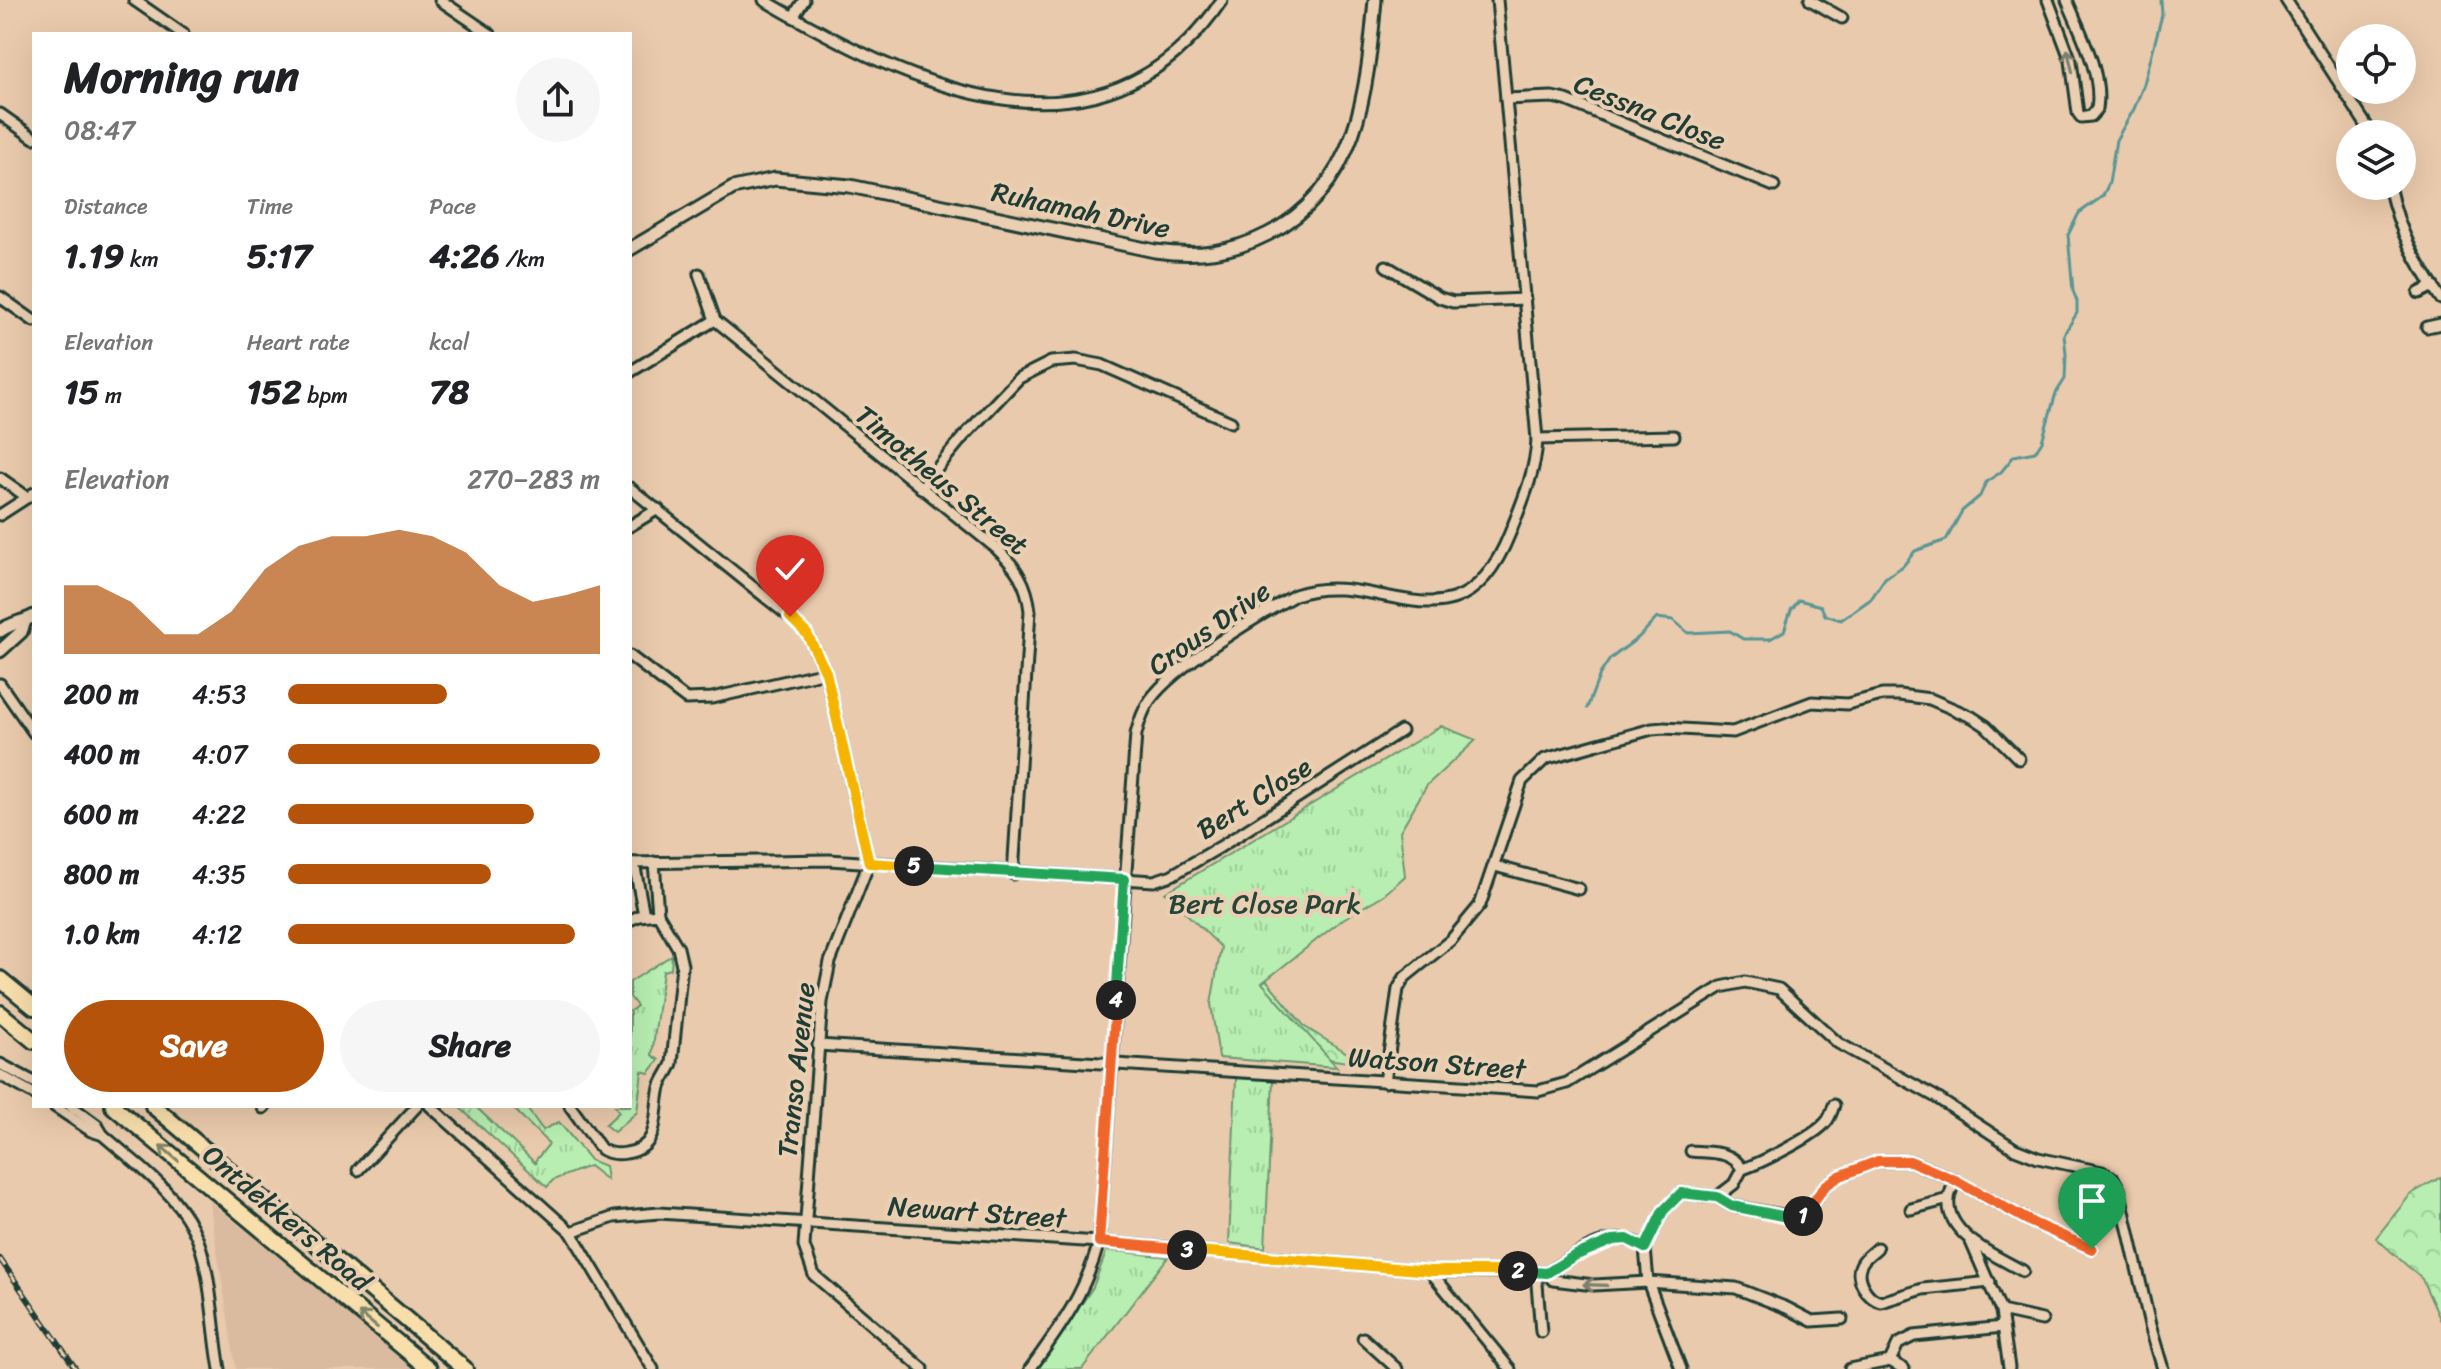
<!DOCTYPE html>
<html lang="en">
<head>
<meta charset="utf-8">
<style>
  :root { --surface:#fff; --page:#f6f6f6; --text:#202124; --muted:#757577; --accent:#b45309 }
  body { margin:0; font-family:Sriracha,sans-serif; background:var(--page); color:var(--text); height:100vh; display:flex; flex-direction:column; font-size:30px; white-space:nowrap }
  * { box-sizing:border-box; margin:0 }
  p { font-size:26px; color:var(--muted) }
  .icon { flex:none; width:44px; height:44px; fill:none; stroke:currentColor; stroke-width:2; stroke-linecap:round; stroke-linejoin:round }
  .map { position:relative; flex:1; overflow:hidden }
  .details { position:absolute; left:32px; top:32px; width:600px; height:1076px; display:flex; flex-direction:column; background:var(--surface); border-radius:0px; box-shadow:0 8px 32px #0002 }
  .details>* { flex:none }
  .buttons { position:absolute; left:2336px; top:24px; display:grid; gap:16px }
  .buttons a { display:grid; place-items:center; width:80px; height:80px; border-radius:50%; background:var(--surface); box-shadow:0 8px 32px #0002; font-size:40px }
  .pin { position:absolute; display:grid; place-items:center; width:68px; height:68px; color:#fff; margin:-82px -34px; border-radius:50% 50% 50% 0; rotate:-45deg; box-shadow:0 0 8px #0007 }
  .pin .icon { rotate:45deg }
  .km { position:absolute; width:40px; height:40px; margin:-20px; border-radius:50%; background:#222; color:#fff; font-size:22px; line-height:40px; text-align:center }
  .round { display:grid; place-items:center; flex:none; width:84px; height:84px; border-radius:42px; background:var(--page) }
  .overview { display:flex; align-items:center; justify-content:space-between; height:136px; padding:0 32px }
  h1 { font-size:44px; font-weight:700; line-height:60px }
  .figures { display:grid; grid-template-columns:repeat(3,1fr); gap:12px; height:136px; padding:8px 32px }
  .figures div { display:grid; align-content:center }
  .figures b { font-size:34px; font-weight:700 }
  .figures small { font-size:22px; font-weight:400 }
  .figures p { font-size:22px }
  .chart { height:224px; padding:16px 32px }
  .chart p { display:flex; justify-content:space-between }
  .chart svg { width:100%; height:144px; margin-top:8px; fill:var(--accent); opacity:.7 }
  .action { display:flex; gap:16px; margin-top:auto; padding:16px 32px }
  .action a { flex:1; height:92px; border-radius:48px; background:var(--accent); color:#fff; font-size:32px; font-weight:700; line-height:92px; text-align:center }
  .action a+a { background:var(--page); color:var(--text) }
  ul { padding:0 32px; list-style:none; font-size:26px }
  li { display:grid; grid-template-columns:128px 96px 1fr; align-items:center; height:60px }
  li i { height:20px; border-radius:10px; background:var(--accent) }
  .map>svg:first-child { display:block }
</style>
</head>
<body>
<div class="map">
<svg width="2441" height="1369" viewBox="0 0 2441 1369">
  <defs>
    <pattern id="forest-crowns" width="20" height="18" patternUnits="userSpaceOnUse" patternTransform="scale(2)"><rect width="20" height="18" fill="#b8eeb1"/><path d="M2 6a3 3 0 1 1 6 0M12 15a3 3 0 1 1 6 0" fill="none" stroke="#9ecd99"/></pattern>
    <pattern id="park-tufts" width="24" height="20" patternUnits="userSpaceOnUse" patternTransform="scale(2)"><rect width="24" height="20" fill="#b8eeb1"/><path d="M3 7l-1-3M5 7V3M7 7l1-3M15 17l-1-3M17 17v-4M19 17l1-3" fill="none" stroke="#9ecd99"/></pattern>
  </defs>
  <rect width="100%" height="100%" fill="#eacaac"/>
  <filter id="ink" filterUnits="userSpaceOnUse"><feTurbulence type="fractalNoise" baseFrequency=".0125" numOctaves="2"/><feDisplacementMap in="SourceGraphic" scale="16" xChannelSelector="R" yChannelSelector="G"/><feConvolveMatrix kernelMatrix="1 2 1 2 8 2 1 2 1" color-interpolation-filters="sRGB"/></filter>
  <g filter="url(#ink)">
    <polygon fill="#dbbb9f" points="209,1201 419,1369 236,1369"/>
    <g fill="url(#forest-crowns)" stroke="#6c9672" stroke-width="2">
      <polygon points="1259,971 1305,1027 1349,1054 1382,1067 1252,1048"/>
      <polygon points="2441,1177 2441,1321 2422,1279 2376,1238 2411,1194"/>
    </g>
    <g fill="url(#park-tufts)" stroke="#6c9672" stroke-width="2">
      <polygon points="1441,726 1476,740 1427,785 1400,831 1405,876 1385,894 1343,919 1262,983 1337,1067 1219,1058 1211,1004 1221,947 1165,893"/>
      <polygon points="672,955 671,969 663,971 652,1055 659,1060 649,1073 642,1071 637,1112 614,1132 605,1125 619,1112 615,1106 630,1106 630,1011 637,1006 630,997 630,982"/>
      <polygon points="1236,1078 1273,1080 1265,1248 1229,1243"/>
      <polygon points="458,1106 475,1106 536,1164 535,1161 549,1144 511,1106 525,1106 543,1130 559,1122 590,1160 605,1166 607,1180 589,1166 553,1180 547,1187"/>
      <polygon points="1107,1250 1168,1257 1082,1369 1038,1369 1093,1287"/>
    </g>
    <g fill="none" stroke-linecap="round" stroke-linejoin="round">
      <polyline stroke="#599696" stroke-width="3" points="1587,708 1600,674 1610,659 1639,637 1657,618 1673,620 1688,633 1730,631 1743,639 1770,639 1784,631 1791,610 1799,600 1821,606 1825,615 1841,620 1871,599 1885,578 1903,566 1915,551 1946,540 1962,511 1980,496 1986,482 2001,472 2014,456 2035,452 2042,441 2056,393 2065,379 2066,354 2064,334 2077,313 2077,301 2073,291 2068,235 2079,213 2103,196 2109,183 2116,140 2134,109 2144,84 2162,15 2161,0"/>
      <defs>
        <g id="minor">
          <polyline points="134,0 183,34"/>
          <polyline points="440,0 490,34"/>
          <path d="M 764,0 C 910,86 1102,178 1222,0"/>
          <polyline points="1810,0 1842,18"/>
          <path d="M 2048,0 L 2071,61 L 2078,113 L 2081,117 L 2091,116 L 2097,109 C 2103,74 2080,32 2067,0"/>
          <polyline points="2286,0 2372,134"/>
          <polyline points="793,17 804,0"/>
          <polyline points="1506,99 1552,97 1566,100 1774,186"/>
          <polyline points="0,114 34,138"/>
          <path d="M 2389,186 C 2400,234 2414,258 2441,299"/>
          <polyline points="1386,266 1440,298 1453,302 1525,299"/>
          <path d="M 699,274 L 715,320 L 996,548 C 1016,567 1027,583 1030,611 L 1013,874"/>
          <polyline points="2419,293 2433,286"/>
          <polyline points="0,297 34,321"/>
          <polyline points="2427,327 2441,324"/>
          <polyline points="630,372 715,320"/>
          <polyline points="1537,439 1674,436"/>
          <polyline points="0,478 27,497"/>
          <polyline points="630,488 790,617 807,634 826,672 869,863 830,962 822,1002 804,1246 814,1275 923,1369"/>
          <polyline points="921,488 963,437 1019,378 1051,362 1076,360 1102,365 1231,422"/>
          <polyline points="0,515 34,493"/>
          <polyline points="630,526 658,509"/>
          <polyline points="630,656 686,699 712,698 826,672"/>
          <polyline points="0,684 34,733"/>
          <polyline points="654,862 658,914"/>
          <polyline points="630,863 829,860 1154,881 1172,875 1220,847 1401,731"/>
          <polyline points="634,863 644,915"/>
          <polyline points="1495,866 1579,889"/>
          <polyline points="818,1045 1538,1091 1567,1083 1721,987 1745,982 1779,989 1838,1043 1934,1096 2015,1149 2038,1158 2102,1172 2113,1178 2119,1189 2150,1325 2163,1369"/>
          <polyline points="0,1064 34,1082"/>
          <polyline points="0,1075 34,1094"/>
          <polyline points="1385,1082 1398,989 1405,977 1451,940 1480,905 1522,781 1545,759 1652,729 1664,728 1733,732 1812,702 1847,704 1882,695 1899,695 1930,699 1972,717 1986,726 2019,759"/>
          <path d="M 54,1106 L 91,1131 L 103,1135 C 135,1163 174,1190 193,1229 C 212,1265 212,1327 220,1369"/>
          <polyline points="71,1106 97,1125 103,1135"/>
          <polyline points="430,1106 571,1232 653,1369"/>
          <path d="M 570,1106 L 601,1149 C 609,1154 616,1155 626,1153 C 660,1148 654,1118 659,1092 C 660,1081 669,1073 672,1063 L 682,965 L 678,948 L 658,914 L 639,916 L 630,920"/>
          <polyline points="263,1108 265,1106"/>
          <path d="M 1691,1151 C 1710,1153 1732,1150 1742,1169 L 1734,1184 L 1717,1197"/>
          <path d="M 1742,1169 C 1759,1164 1815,1136 1826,1122 C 1830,1118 1832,1111 1834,1105"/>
          <polyline points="358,1170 417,1106"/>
          <path d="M 1955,1180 C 1953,1186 1950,1192 1949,1198 C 1944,1235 1998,1257 2023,1271"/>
          <polyline points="1911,1209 1949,1199"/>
          <polyline points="571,1232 614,1217 659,1213 1099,1242 1430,1271 1536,1272 1547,1273 1553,1280 1594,1285 1648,1282 1736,1288 1787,1308 1812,1321 1842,1319"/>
          <polyline points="1971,1242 2001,1311 2009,1368"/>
          <path d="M 1877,1248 C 1872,1253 1865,1257 1862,1263 C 1853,1277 1867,1299 1881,1302 L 1923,1289 L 1990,1282"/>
          <polyline points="1430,1271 1510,1369"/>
          <polyline points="1536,1272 1541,1332"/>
          <path d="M 1547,1273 C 1565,1261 1605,1233 1628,1240 C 1634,1241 1640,1245 1645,1248"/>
          <polyline points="2001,1311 2042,1320"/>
          <polyline points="1363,1338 1397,1369"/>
          <polyline points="1890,1361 1904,1369"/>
          <path d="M 1030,1369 C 1061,1326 1085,1294 1099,1242 L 1136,734 C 1139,722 1143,710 1150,700 C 1174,666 1258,616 1295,595 C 1378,565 1459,662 1510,533 C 1522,503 1536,471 1537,439 L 1497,0"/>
          <polyline points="1681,1369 1648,1282 1645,1248 1663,1211 1681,1193 1717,1197 1732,1206 1798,1218 1805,1214 1825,1186 1840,1176 1878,1161 1910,1161 1955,1180 2033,1223 2092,1249"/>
          <polyline points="1850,1369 1890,1361 1898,1344 1914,1336 2003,1327"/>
        </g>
        <g id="tertiary">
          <path d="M 630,249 L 733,188 L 775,179 L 850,186 L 1155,251 C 1196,257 1231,253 1268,234 C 1359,187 1367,91 1375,0"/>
          <path d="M 0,631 C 11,623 23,622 34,616"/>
          <polyline points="0,651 21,632 25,621"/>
        </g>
        <g id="primary">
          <polyline points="0,979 34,1007"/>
          <polyline points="0,1013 34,1041"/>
          <polyline points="113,1106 429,1369"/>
          <polyline points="153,1106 465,1369"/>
        </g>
      </defs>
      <use href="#minor" stroke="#1f3d34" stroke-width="15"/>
      <use href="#tertiary" stroke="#1f3d34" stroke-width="17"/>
      <use href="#primary" stroke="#1f3d34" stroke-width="20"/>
      <use href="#minor" stroke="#ebcfb2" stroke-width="9"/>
      <use href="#tertiary" stroke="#ebcfb2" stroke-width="11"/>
      <use href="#primary" stroke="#f8deab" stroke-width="14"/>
      <defs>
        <polyline id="rail" points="0,1259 76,1369"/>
      </defs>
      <use href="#rail" stroke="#1f3d34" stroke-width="6"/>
      <use href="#rail" stroke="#ebcfb2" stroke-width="3" stroke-dasharray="9" stroke-linecap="butt"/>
    </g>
    <defs><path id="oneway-shaft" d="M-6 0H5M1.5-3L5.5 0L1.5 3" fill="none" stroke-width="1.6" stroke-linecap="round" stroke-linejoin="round" transform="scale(2)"/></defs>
    <g stroke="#7b7f6d">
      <use href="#oneway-shaft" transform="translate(2070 61) rotate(-103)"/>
      <use href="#oneway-shaft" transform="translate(1595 1285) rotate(-178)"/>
    </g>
    <g stroke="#81856a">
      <use href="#oneway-shaft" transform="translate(169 1153) rotate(-140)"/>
      <use href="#oneway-shaft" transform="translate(368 1320) rotate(-141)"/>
    </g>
  </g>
  <g fill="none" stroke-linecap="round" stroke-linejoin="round" filter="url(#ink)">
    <defs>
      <polyline id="split-1" points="1803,1216 1825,1186 1840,1176 1878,1161 1910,1161 1955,1180 2033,1223 2092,1249"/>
      <polyline id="split-2" points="1518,1271 1547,1273 1574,1256 1613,1240 1627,1239 1645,1248 1663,1211 1681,1193 1717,1197 1732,1206 1792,1218 1803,1216"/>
      <polyline id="split-3" points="1187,1250 1430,1271 1518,1271"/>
      <polyline id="split-4" points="1116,1000 1099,1242 1187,1250"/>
      <polyline id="split-5" points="914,866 1124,879 1116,1000"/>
      <polyline id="split-6" points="790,617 807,634 826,672 869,863 914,866"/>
    </defs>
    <use href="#split-1" stroke="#fff" stroke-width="16"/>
    <use href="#split-2" stroke="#fff" stroke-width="16"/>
    <use href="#split-3" stroke="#fff" stroke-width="16"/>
    <use href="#split-4" stroke="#fff" stroke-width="16"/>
    <use href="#split-5" stroke="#fff" stroke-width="16"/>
    <use href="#split-6" stroke="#fff" stroke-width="16"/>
    <use href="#split-1" stroke="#f0652b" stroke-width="10"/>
    <use href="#split-2" stroke="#22a559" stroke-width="10"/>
    <use href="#split-3" stroke="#f5b400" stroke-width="10"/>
    <use href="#split-4" stroke="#f0652b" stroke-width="10"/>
    <use href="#split-5" stroke="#22a559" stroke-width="10"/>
    <use href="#split-6" stroke="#f5b400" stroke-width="10"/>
  </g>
  <g text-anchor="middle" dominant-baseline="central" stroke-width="8" stroke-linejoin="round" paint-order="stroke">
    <g font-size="28" fill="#1f3d34" stroke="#ebcfb2">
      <text transform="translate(1650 112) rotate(22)">Cessna Close</text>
      <text transform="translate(1081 210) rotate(12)">Ruhamah Drive</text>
      <text transform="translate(942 480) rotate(40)">Timotheus Street</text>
      <text transform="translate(1209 628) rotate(-35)">Crous Drive</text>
      <text transform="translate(1254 798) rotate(-32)">Bert Close</text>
      <text transform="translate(1437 1063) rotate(4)">Watson Street</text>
      <text transform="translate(796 1070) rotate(-84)">Transo Avenue</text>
      <text transform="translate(977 1212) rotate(4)">Newart Street</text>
      <text transform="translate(287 1218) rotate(40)">Ontdekkers Road</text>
    </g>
    <g font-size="28" fill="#27463a" stroke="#ebcfb2">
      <text x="1265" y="903">Bert Close Park</text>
    </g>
  </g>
</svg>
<div class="buttons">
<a><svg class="icon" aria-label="locate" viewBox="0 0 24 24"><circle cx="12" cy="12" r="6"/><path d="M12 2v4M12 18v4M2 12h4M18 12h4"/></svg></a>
<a><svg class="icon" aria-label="layers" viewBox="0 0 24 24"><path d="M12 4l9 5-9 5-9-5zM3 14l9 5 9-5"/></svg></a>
</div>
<div class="pin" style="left:2092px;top:1249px;background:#1e9e55"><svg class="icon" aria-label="arrive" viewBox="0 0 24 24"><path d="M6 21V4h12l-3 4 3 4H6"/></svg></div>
<div class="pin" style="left:790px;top:617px;background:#d93025"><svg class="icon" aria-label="check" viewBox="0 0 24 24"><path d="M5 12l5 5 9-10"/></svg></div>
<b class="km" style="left:1803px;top:1216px">1</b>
<b class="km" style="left:1518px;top:1271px">2</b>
<b class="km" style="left:1187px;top:1250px">3</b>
<b class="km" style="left:1116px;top:1000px">4</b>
<b class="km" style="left:914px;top:866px">5</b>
<section class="details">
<div class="overview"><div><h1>Morning run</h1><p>08:47</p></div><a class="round"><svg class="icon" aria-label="share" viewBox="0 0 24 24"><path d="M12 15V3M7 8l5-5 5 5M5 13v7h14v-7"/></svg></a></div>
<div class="figures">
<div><p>Distance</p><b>1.19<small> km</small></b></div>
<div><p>Time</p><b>5:17</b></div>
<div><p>Pace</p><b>4:26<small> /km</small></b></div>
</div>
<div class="figures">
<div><p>Elevation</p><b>15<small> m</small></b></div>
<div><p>Heart rate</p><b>152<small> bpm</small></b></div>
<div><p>kcal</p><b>78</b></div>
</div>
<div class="chart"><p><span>Elevation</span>270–283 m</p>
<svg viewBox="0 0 160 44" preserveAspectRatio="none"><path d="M0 44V23L10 23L20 28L30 38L40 38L50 31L60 18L70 11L80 8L90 8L100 6L110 8L120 13L130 23L140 28L150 26L160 23V44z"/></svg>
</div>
<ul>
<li><b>200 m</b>4:53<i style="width:51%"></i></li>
<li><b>400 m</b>4:07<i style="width:100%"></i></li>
<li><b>600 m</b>4:22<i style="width:79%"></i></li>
<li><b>800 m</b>4:35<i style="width:65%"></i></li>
<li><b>1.0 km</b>4:12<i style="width:92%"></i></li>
</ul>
<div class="action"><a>Save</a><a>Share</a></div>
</section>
</div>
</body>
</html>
